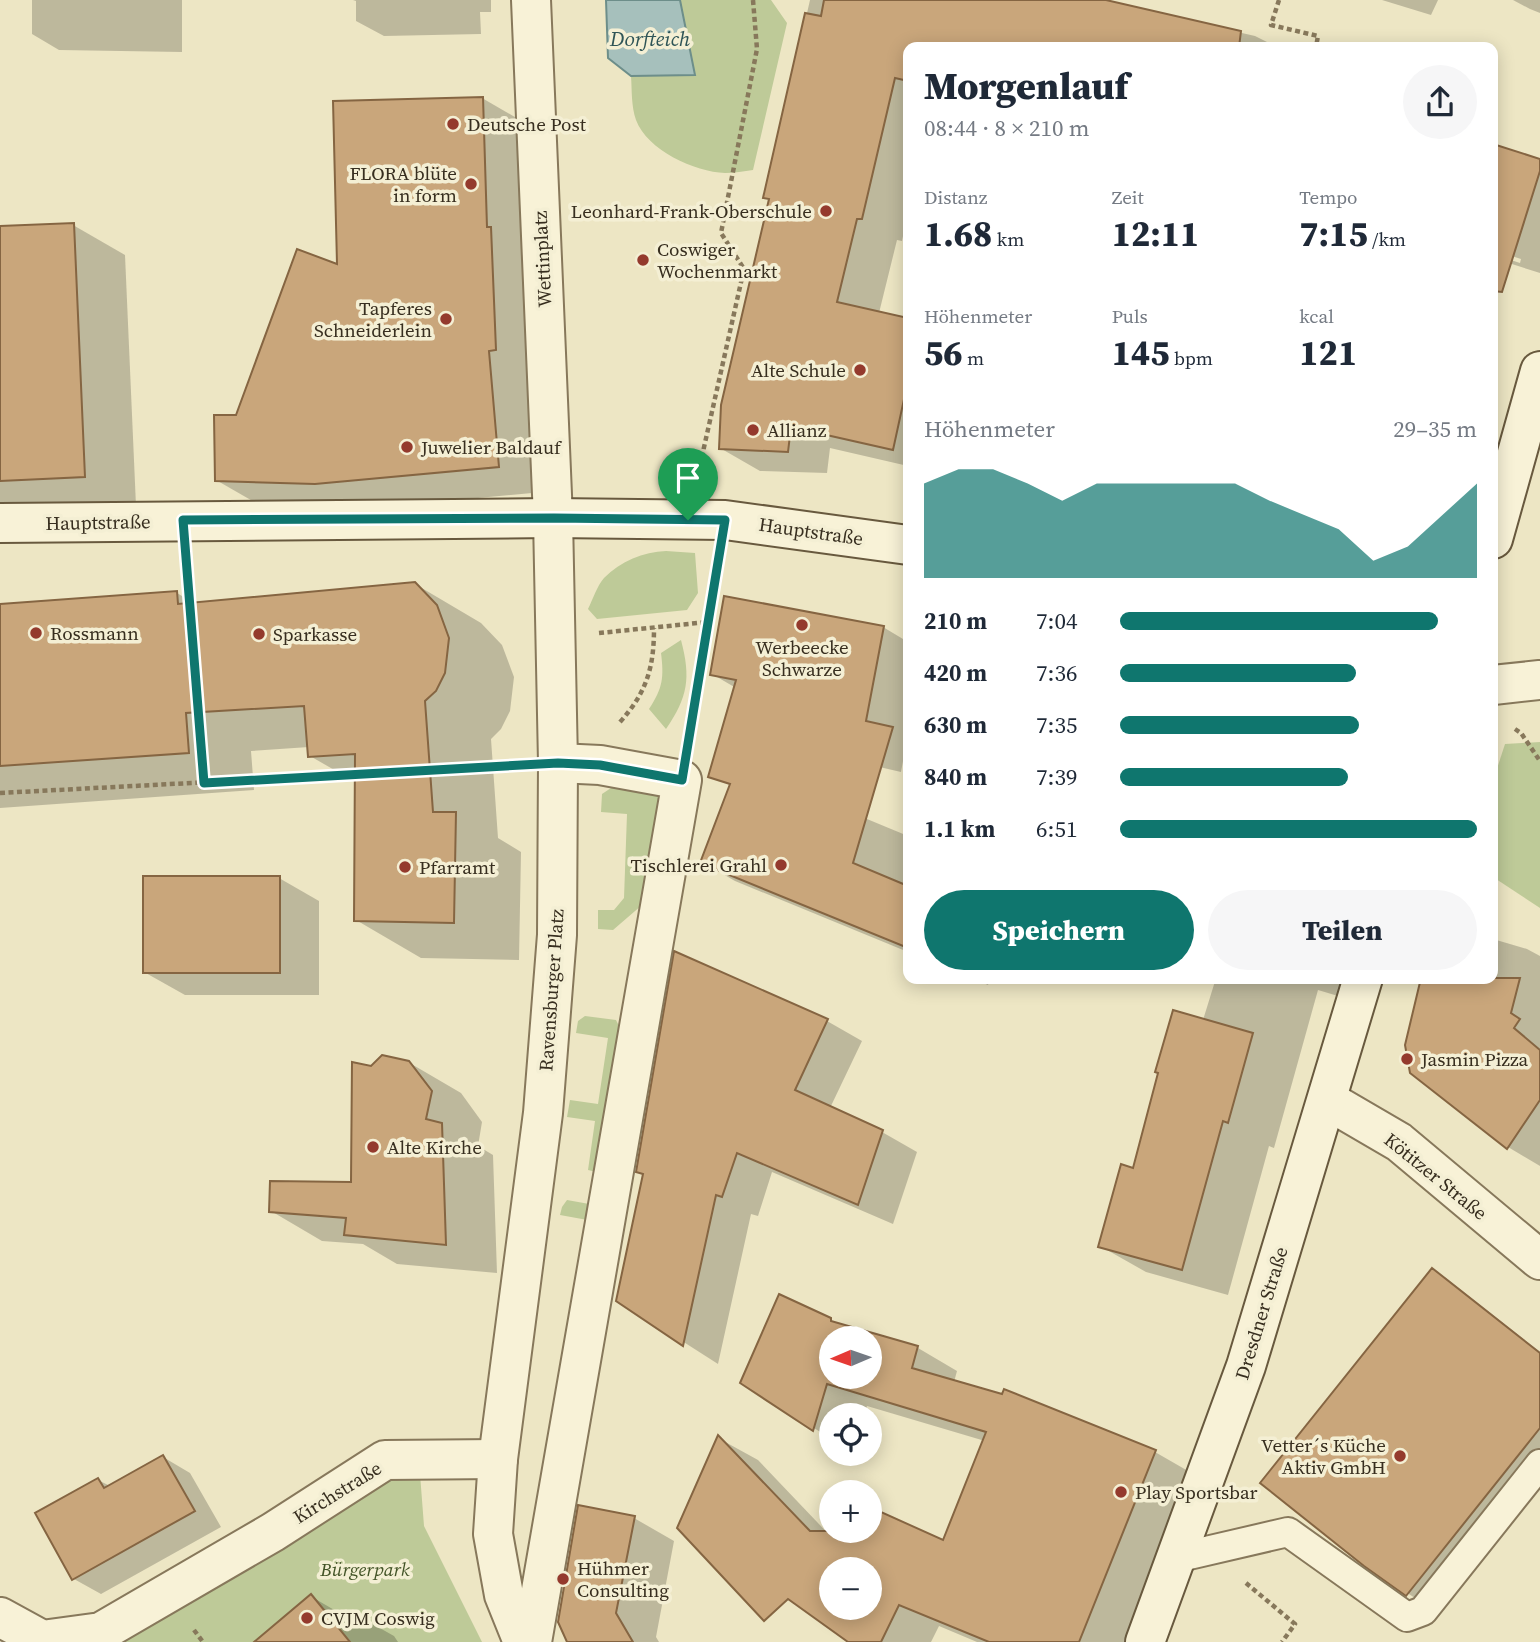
<!DOCTYPE html>
<html lang="de">
<head>
<meta charset="utf-8">
<style>
  :root { --surface:#fff; --page:#f6f6f7; --text:#1f2937; --muted:#747a83; --accent:#0f766e }
  body { margin:0; font-family:"Source Serif 4",serif; background:var(--page); color:var(--text); height:100vh; display:flex; flex-direction:column; font-size:26px; white-space:nowrap }
  * { box-sizing:border-box; margin:0 }
  p { font-size:23px; color:var(--muted) }
  .icon { flex:none; width:38px; height:38px; fill:none; stroke:currentColor; stroke-width:2; stroke-linecap:round; stroke-linejoin:round }
  .map { position:relative; flex:1; overflow:hidden }
  .details { position:absolute; left:903px; top:42px; width:595px; height:942px; display:flex; flex-direction:column; background:var(--surface); border-radius:14px; box-shadow:0 4px 18px #0003 }
  .details>* { flex:none }
  .needle { width:46px; rotate:268deg }
  .fabs { position:absolute; left:819px; top:1326px; display:grid; gap:14px }
  .fabs a { display:grid; place-items:center; width:63px; height:63px; border-radius:50%; background:var(--surface); box-shadow:0 4px 18px #0003; font-size:35px }
  .pin { position:absolute; display:grid; place-items:center; width:60px; height:60px; color:#fff; margin:-72px -30px; border-radius:50% 50% 50% 0; rotate:-45deg; box-shadow:0 0 7px #0007 }
  .pin .icon { rotate:45deg }
  .round { display:grid; place-items:center; flex:none; width:74px; height:74px; border-radius:37px; background:var(--page) }
  .headline { display:flex; align-items:center; justify-content:space-between; height:119px; padding:0 21px }
  h1 { font-size:38px; font-weight:800; line-height:52px }
  .figures { display:grid; grid-template-columns:repeat(3,1fr); gap:10px; height:119px; padding:7px 21px }
  .figures div { display:grid; align-content:center }
  .figures b { font-size:35px; font-weight:800 }
  .figures small { font-size:19px; font-weight:400 }
  .figures p { font-size:19px }
  .chart { height:196px; padding:14px 21px }
  .chart p { display:flex; justify-content:space-between }
  .chart svg { width:100%; height:126px; margin-top:7px; fill:var(--accent); opacity:.7 }
  .button { display:flex; gap:14px; margin-top:auto; padding:14px 21px }
  .button a { flex:1; height:80px; border-radius:42px; background:var(--accent); color:#fff; font-size:28px; font-weight:800; line-height:80px; text-align:center }
  .button a+a { background:var(--page); color:var(--text) }
  ul { padding:0 21px; list-style:none; font-size:23px }
  li { display:grid; grid-template-columns:112px 84px 1fr; align-items:center; height:52px }
  li i { height:18px; border-radius:9px; background:var(--accent) }
  .map>svg:first-child { display:block }
</style>
</head>
<body>
<div class="map">
<svg width="1540" height="1642" viewBox="0 0 1540 1642">
  <rect width="100%" height="100%" fill="#ede6c4"/>
  <g fill="#beca98">
    <path d="M 680,0 L 771,0 L 787,23 L 753,170 C 744,171 734,173 725,173 C 695,172 647,150 636,120 C 631,106 632,90 631,76 L 695,74 Z"/>
    <path d="M 666,551 L 695,553 L 698,593 L 687,610 L 597,619 L 588,609 C 593,599 597,586 604,578 C 621,561 643,552 666,551 Z"/>
    <path d="M 681,640 C 691,678 688,697 666,729 L 649,709 C 663,688 664,677 661,653 Z"/>
    <polygon points="1540,742 1540,908 1493,877 1493,781 1505,744"/>
    <polygon points="614,786 660,795 642,905 613,930 598,929 598,910 614,910 624,898 627,814 601,812 602,794"/>
    <polygon points="585,1016 616,1020 623,1034 601,1173 588,1170 595,1121 567,1117 570,1100 598,1104 608,1038 576,1033 578,1021"/>
    <polygon points="567,1200 606,1207 593,1221 560,1215 562,1207"/>
    <polygon points="385,1472 420,1474 424,1526 482,1642 113,1642"/>
  </g>
  <polygon fill="#a6c0bc" stroke="#6d8e8a" stroke-width="2" points="606,0 680,0 695,75 631,76 608,58"/>
  <g fill="#0003" fill-rule="evenodd">
    <polygon points="32,0 182,0 182,52 59,50 32,34"/>
    <polygon points="353,0 491,0 491,12 480,12 481,34 384,36 356,21 356,1"/>
    <polygon points="810,0 1098,0 1255,36 1277,47 908,47 908,212 902,241 897,240 879,313 908,319 908,466 830,448 827,473 760,471 720,448 771,201 765,197"/>
    <polygon points="1382,0 1438,0 1431,15"/>
    <polygon points="1513,0 1540,0 1540,13 1530,9"/>
    <polygon points="482,98 527,124 543,492 360,509 261,506 216,480 339,267"/>
    <polygon points="1493,145 1540,161 1540,273 1493,258 1493,254 1520,263 1521,259 1493,250"/>
    <polygon points="73,225 125,255 136,506 0,512 0,228"/>
    <polygon points="415,584 481,623 502,645 514,677 510,711 501,729 491,739 498,838 521,852 519,960 421,958 356,920 357,783 310,756 309,747 251,751 254,790 0,808 0,605 177,593 195,604"/>
    <polygon points="883,627 908,642 908,734 901,772 767,741 736,688 712,674"/>
    <polygon points="739,766 908,836 908,952 735,881 702,862"/>
    <polygon points="279,878 319,901 319,995 185,995 144,972"/>
    <polygon points="1493,939 1527,949 1540,956 1540,1166 1508,1147 1493,978"/>
    <polygon points="971,978 990,978 988,985"/>
    <polygon points="1216,978 1311,978 1320,981 1321,978 1365,978 1358,1002 1318,990 1274,1148 1269,1146 1228,1295 1146,1272 1100,1246 1203,1020"/>
    <polygon points="827,1021 862,1041 830,1108 882,1132 917,1152 893,1224 772,1172 758,1216 751,1214 718,1364 618,1300"/>
    <polygon points="408,1062 461,1093 482,1122 478,1146 493,1155 497,1273 397,1264 363,1244 322,1241 271,1211 353,1184 372,1068"/>
    <polygon points="1432,1270 1446,1278 1540,1352 1540,1452 1421,1602 1365,1565"/>
    <path d="M 780,1296 L 843,1326 L 918,1348 L 957,1371 L 954,1382 L 1003,1396 L 1005,1391 L 1155,1452 L 1195,1475 L 1127,1642 L 977,1642 L 939,1626 L 931,1642 L 851,1642 L 718,1438 L 758,1460 L 838,1544 L 870,1531 L 870,1508 L 944,1543 L 985,1441 L 867,1406 L 864,1416 L 831,1416 L 831,1439 L 743,1382 ZM 831,1339 L 870,1339 L 870,1377 L 831,1377 ZM 831,1570 L 870,1570 L 870,1608 L 831,1608 Z"/>
    <polygon points="163,1457 190,1473 221,1527 101,1594 74,1579 98,1480 110,1486"/>
    <polygon points="634,1518 674,1541 656,1637 659,1642 569,1642"/>
    <polygon points="312,1597 348,1618 353,1613 394,1636 398,1642 257,1642"/>
  </g>
  <g fill="#c9a67b" stroke="#856542" stroke-width="2" fill-rule="evenodd">
    <polygon points="824,0 1106,0 1241,31 1239,47 908,47 908,81 895,78 862,219 857,219 837,302 908,318 908,381 893,450 791,427 788,452 719,449 721,405 769,199 763,198 805,13 821,16"/>
    <polygon points="483,97 487,227 491,227 496,350 489,351 499,467 315,484 215,481 214,415 236,415 297,249 337,264 333,101"/>
    <polygon points="1493,144 1540,159 1540,171 1502,292 1493,291"/>
    <polygon points="74,223 85,477 0,481 0,226"/>
    <polygon points="415,582 437,605 449,638 445,673 436,691 425,701 433,812 456,812 454,923 354,921 355,754 308,757 304,706 186,713 189,753 0,766 0,604 177,591 178,604"/>
    <polygon points="724,596 884,626 866,721 893,727 853,863 908,886 908,948 700,863 730,784 708,777 736,680 710,675"/>
    <rect x="143" y="876" width="137" height="97"/>
    <polygon points="674,951 828,1019 795,1090 883,1130 858,1205 737,1153 722,1197 716,1195 683,1346 616,1301 643,1174 636,1172"/>
    <polygon points="1421,978 1520,978 1511,1013 1520,1019 1514,1028 1540,1050 1540,1100 1507,1149 1410,1073 1405,1045"/>
    <polygon points="1173,1010 1253,1033 1228,1123 1223,1121 1182,1270 1098,1247 1121,1164 1133,1168 1158,1073 1155,1072"/>
    <polygon points="382,1055 409,1061 432,1091 426,1119 442,1123 446,1245 344,1235 346,1218 269,1212 270,1181 351,1182 352,1062 371,1066"/>
    <polygon points="1432,1268 1540,1353 1540,1428 1406,1596 1364,1566 1260,1483"/>
    <path d="M 779,1294 L 831,1318 L 831,1321 L 918,1346 L 912,1368 L 1002,1394 L 1004,1389 L 1156,1450 L 1079,1642 L 989,1642 L 899,1605 L 881,1642 L 848,1642 L 788,1599 L 764,1621 L 677,1528 L 718,1435 L 810,1531 L 870,1531 L 870,1507 L 943,1540 L 986,1432 L 827,1384 L 813,1431 L 740,1383 ZM 831,1339 L 870,1339 L 870,1377 L 831,1377 ZM 831,1570 L 870,1570 L 870,1608 L 831,1608 Z"/>
    <polygon points="163,1455 195,1511 72,1580 35,1513 98,1478 104,1488"/>
    <polygon points="578,1505 635,1516 616,1613 633,1642 567,1642 558,1622"/>
    <polygon points="311,1594 350,1642 254,1642"/>
  </g>
  <g fill="none" stroke-linecap="round" stroke-linejoin="round">
    <defs>
      <polyline id="service" points="1176,1558 1288,1532 1407,1617 1423,1611 1540,1464"/>
      <g id="minor">
        <polyline points="1493,685 1540,680"/>
        <polyline points="1327,1100 1399,1142 1540,1260"/>
        <polyline points="0,1617 42,1640 101,1632 273,1532 385,1460 498,1459"/>
        <polyline points="523,1642 504,1595 493,1534 498,1459 543,1113 557,935 558,763 553,518 531,0"/>
        <polyline points="532,1642 682,780 600,765 558,763"/>
      </g>
      <g id="secondary">
        <polyline points="0,523 553,518 725,520 908,545"/>
        <polyline points="1493,539 1540,371"/>
        <polyline points="1145,1642 1246,1366 1363,978"/>
      </g>
    </defs>
    <use href="#service" stroke="#87785b" stroke-width="32"/>
    <use href="#minor" stroke="#87785b" stroke-width="42"/>
    <use href="#secondary" stroke="#68593e" stroke-width="42"/>
    <g stroke="#87785b" stroke-width="4.5" stroke-dasharray="5 3.5" stroke-linecap="butt">
      <polyline points="1279,0 1271,25 1318,36 1316,47"/>
      <polyline points="698,474 744,269 721,233 757,49 753,0"/>
      <polyline points="186,567 204,783"/>
      <polyline points="599,633 708,622"/>
      <path d="M 620,722 C 647,692 654,667 654,628"/>
      <polyline points="1515,729 1521,733 1540,761"/>
      <polyline points="689,737 718,566"/>
      <polyline points="0,793 515,766"/>
      <polyline points="1246,1583 1295,1624 1282,1642"/>
      <polyline points="194,1630 203,1642"/>
    </g>
    <use href="#service" stroke="#f8f2d7" stroke-width="28"/>
    <use href="#minor" stroke="#f8f2d7" stroke-width="38"/>
    <use href="#secondary" stroke="#f8f2d7" stroke-width="38"/>
  </g>
  <g fill="none" stroke-linecap="round" stroke-linejoin="round">
    <defs>
      <polygon id="route" points="554,518 725,520 682,780 600,765 558,763 204,783 183,520"/>
    </defs>
    <use href="#route" stroke="#fff" stroke-width="14"/>
    <use href="#route" stroke="#0f766e" stroke-width="9"/>
  </g>
  <g fill="#943a2d" stroke="#f4efd4" stroke-width="2.5">
    <circle cx="453" cy="124" r="7"/>
    <circle cx="471" cy="184" r="7"/>
    <circle cx="826" cy="211" r="7"/>
    <circle cx="643" cy="260" r="7"/>
    <circle cx="446" cy="319" r="7"/>
    <circle cx="860" cy="370" r="7"/>
    <circle cx="753" cy="430" r="7"/>
    <circle cx="407" cy="447" r="7"/>
    <circle cx="802" cy="625" r="7"/>
    <circle cx="36" cy="633" r="7"/>
    <circle cx="259" cy="634" r="7"/>
    <circle cx="781" cy="865" r="7"/>
    <circle cx="405" cy="867" r="7"/>
    <circle cx="1407" cy="1059" r="7"/>
    <circle cx="373" cy="1147" r="7"/>
    <circle cx="1400" cy="1456" r="7"/>
    <circle cx="1121" cy="1492" r="7"/>
    <circle cx="563" cy="1579" r="7"/>
    <circle cx="307" cy="1618" r="7"/>
  </g>
  <g text-anchor="middle" dominant-baseline="central" stroke-width="7" stroke-linejoin="round" paint-order="stroke">
    <g font-size="19" fill="#372e1f" stroke="#f4efd4" text-anchor="start">
      <text x="467" y="124">Deutsche Post</text>
      <text x="457" y="173" text-anchor="end">FLORA blüte<tspan x="457" dy="22">in form</tspan></text>
      <text x="812" y="211" text-anchor="end">Leonhard-Frank-Oberschule</text>
      <text x="657" y="249">Coswiger<tspan x="657" dy="22">Wochenmarkt</tspan></text>
      <text x="432" y="308" text-anchor="end">Tapferes<tspan x="432" dy="22">Schneiderlein</tspan></text>
      <text x="846" y="370" text-anchor="end">Alte Schule</text>
      <text x="767" y="430">Allianz</text>
      <text x="421" y="447">Juwelier Baldauf</text>
      <text x="50" y="633">Rossmann</text>
      <text x="273" y="634">Sparkasse</text>
      <text x="802" y="647" text-anchor="middle">Werbeecke<tspan x="802" dy="22">Schwarze</tspan></text>
      <text x="767" y="865" text-anchor="end">Tischlerei Grahl</text>
      <text x="419" y="867">Pfarramt</text>
      <text x="1421" y="1059">Jasmin Pizza</text>
      <text x="387" y="1147">Alte Kirche</text>
      <text x="1386" y="1445" text-anchor="end">Vetter´s Küche<tspan x="1386" dy="22">Aktiv GmbH</tspan></text>
      <text x="1135" y="1492">Play Sportsbar</text>
      <text x="577" y="1568">Hühmer<tspan x="577" dy="22">Consulting</tspan></text>
      <text x="321" y="1618">CVJM Coswig</text>
    </g>
    <g font-size="19" fill="#372e1f" stroke="#f4efd4">
      <text transform="translate(542 259) rotate(-93)">Wettinplatz</text>
      <text transform="translate(98 522) rotate(-1)">Hauptstraße</text>
      <text transform="translate(811 531) rotate(8)">Hauptstraße</text>
      <text transform="translate(551 990) rotate(-86)">Ravensburger Platz</text>
      <text transform="translate(1436 1176) rotate(39)">Kötitzer Straße</text>
      <text transform="translate(1261 1313) rotate(-73)">Dresdner Straße</text>
      <text transform="translate(337 1492) rotate(-32)">Kirchstraße</text>
    </g>
    <g font-size="19" font-style="italic" fill="#425326" stroke="#f4efd4">
      <text x="365" y="1569">Bürgerpark</text>
    </g>
    <g font-size="21" font-style="italic" fill="#2e5456" stroke="#f4efd4">
      <text x="650" y="38">Dorfteich</text>
    </g>
  </g>
</svg>
<div class="fabs">
<a><svg class="needle" viewBox="-14 -14 28 28"><path d="M0-13l5 13h-10z" fill="#e53935"/><path d="M0 13l5-13h-10z" fill="#747a83"/></svg></a>
<a><svg class="icon" aria-label="locate" viewBox="0 0 24 24"><circle cx="12" cy="12" r="6"/><path d="M12 2v4M12 18v4M2 12h4M18 12h4"/></svg></a>
<a>+</a>
<a>−</a>
</div>
<div class="pin" style="left:688px;top:520px;background:#1e9e55"><svg class="icon" aria-label="arrive" viewBox="0 0 24 24"><path d="M6 21V4h12l-3 4 3 4H6"/></svg></div>
<section class="details">
<div class="headline"><div><h1>Morgenlauf</h1><p>08:44 · 8 × 210 m</p></div><a class="round"><svg class="icon" aria-label="share" viewBox="0 0 24 24"><path d="M12 15V3M7 8l5-5 5 5M5 13v7h14v-7"/></svg></a></div>
<div class="figures">
<div><p>Distanz</p><b>1.68<small> km</small></b></div>
<div><p>Zeit</p><b>12:11</b></div>
<div><p>Tempo</p><b>7:15<small> /km</small></b></div>
</div>
<div class="figures">
<div><p>Höhenmeter</p><b>56<small> m</small></b></div>
<div><p>Puls</p><b>145<small> bpm</small></b></div>
<div><p>kcal</p><b>121</b></div>
</div>
<div class="chart"><p><span>Höhenmeter</span>29–35 m</p>
<svg viewBox="0 0 160 44" preserveAspectRatio="none"><path d="M0 44V11L10 6L20 6L30 11L40 17L50 11L60 11L70 11L80 11L90 11L100 17L110 22L120 27L130 38L140 33L150 22L160 11V44z"/></svg>
</div>
<ul>
<li><b>210 m</b>7:04<i style="width:89%"></i></li>
<li><b>420 m</b>7:36<i style="width:66%"></i></li>
<li><b>630 m</b>7:35<i style="width:67%"></i></li>
<li><b>840 m</b>7:39<i style="width:64%"></i></li>
<li><b>1.1 km</b>6:51<i style="width:100%"></i></li>
</ul>
<div class="button"><a>Speichern</a><a>Teilen</a></div>
</section>
</div>
</body>
</html>
